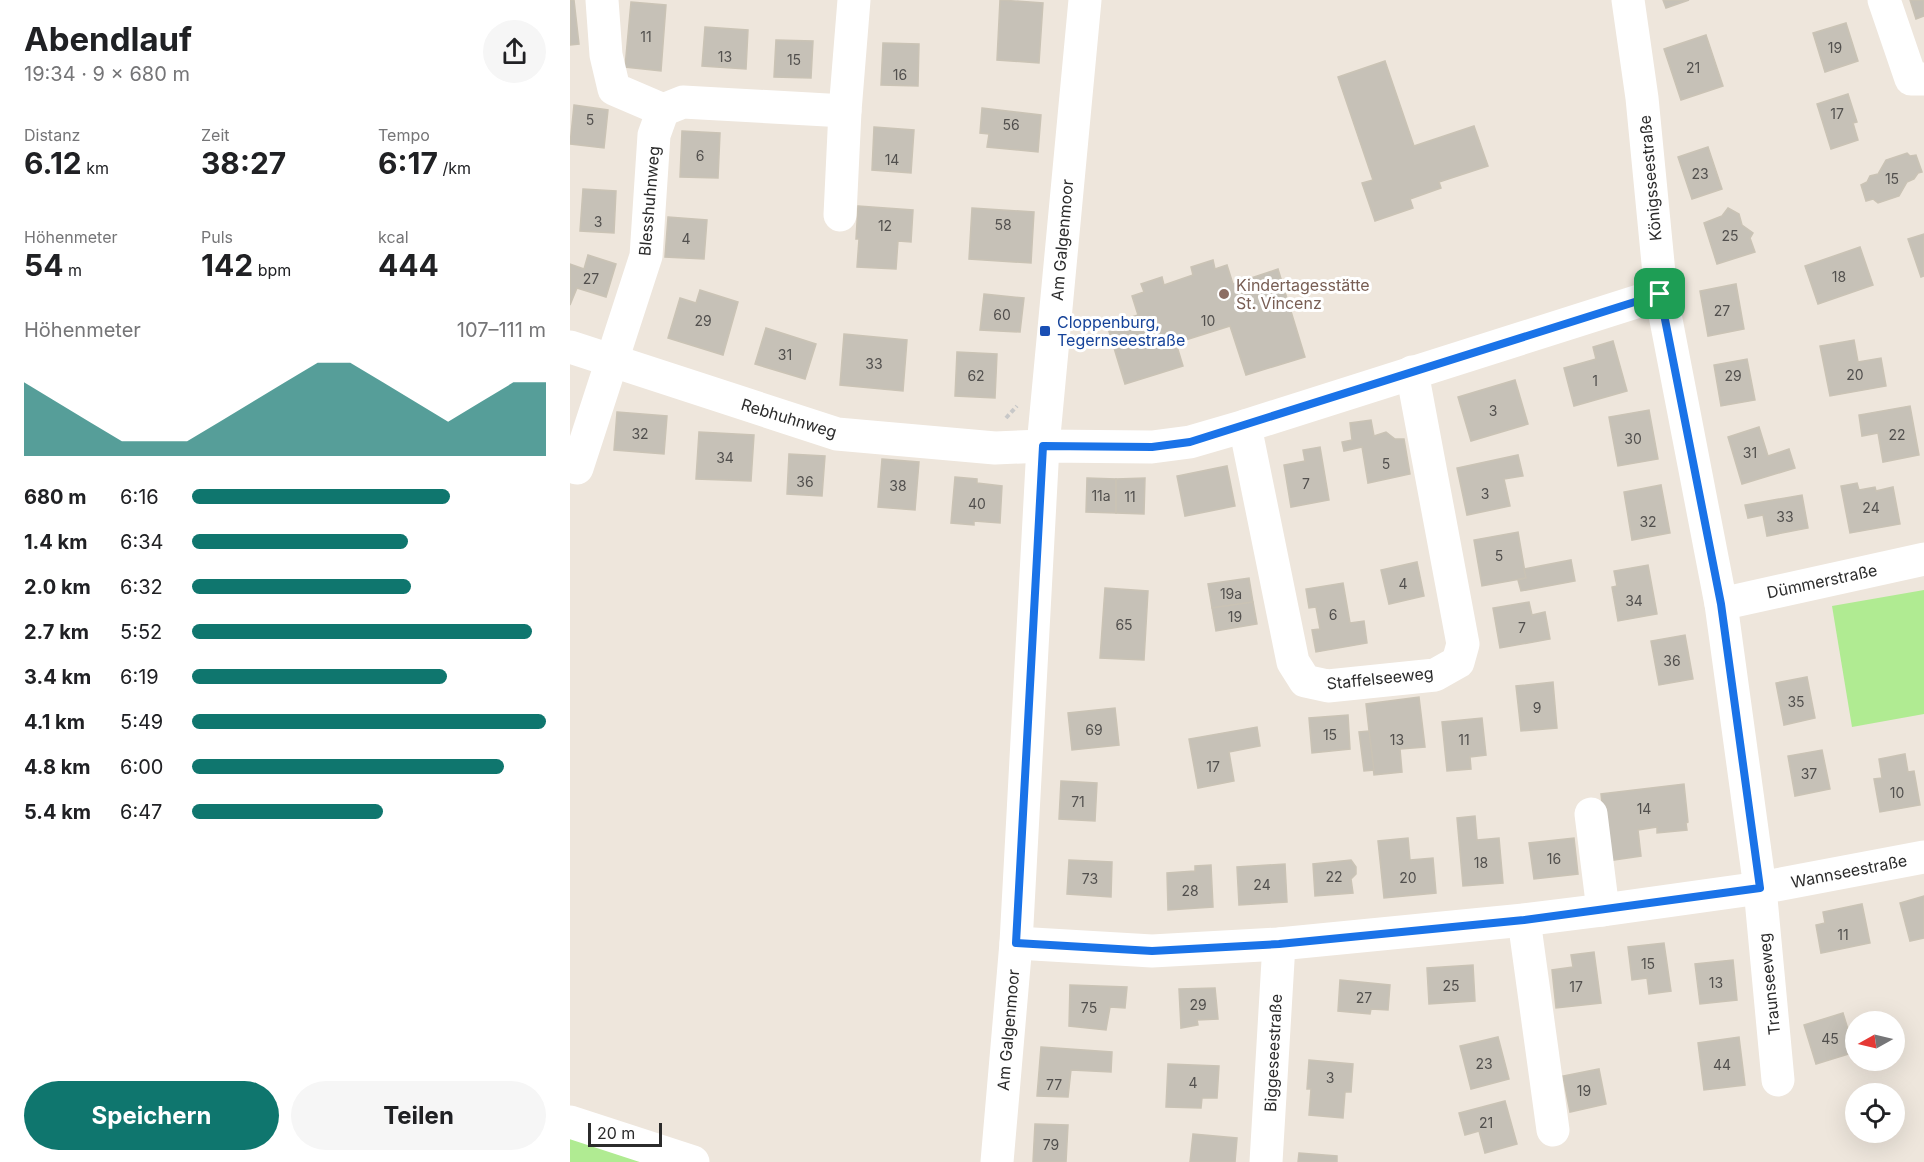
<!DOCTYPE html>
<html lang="de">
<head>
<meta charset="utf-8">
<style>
  :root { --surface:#fff; --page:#f6f6f6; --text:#202124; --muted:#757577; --accent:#0f766e }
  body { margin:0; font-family:Inter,sans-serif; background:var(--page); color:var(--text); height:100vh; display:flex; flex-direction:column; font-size:22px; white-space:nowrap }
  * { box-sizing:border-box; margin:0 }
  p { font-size:20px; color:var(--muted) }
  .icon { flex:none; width:33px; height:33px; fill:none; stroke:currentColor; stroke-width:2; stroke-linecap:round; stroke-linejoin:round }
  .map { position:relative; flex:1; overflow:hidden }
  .details { display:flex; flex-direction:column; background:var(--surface); width:570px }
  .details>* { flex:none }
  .needle { width:39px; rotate:262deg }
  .controls { position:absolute; left:1275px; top:1011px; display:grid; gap:12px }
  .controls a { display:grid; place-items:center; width:60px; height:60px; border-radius:50%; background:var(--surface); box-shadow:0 6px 24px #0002; font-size:30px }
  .scale { position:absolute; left:18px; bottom:15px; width:74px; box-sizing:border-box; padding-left:6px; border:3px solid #2b2b2b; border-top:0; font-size:16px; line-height:21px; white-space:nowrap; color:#2b2b2b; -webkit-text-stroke:4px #fff; paint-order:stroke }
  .pin { position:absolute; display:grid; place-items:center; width:51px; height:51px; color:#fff; margin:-26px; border-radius:12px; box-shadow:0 3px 9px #0006 }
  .round { display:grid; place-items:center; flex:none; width:63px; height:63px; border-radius:32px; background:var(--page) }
  .head { display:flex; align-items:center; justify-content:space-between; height:102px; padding:0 24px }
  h1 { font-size:33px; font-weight:700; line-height:45px }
  .metrics { display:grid; grid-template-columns:repeat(3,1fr); gap:9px; height:102px; padding:6px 24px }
  .metrics div { display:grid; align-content:center }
  .metrics b { font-size:30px; font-weight:700 }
  .metrics small { font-size:16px; font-weight:400 }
  .metrics p { font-size:16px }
  .chart { height:168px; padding:12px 24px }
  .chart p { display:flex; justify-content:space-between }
  .chart svg { width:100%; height:108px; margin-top:6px; fill:var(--accent); opacity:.7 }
  .action { display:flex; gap:12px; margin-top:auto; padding:12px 24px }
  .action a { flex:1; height:69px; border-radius:36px; background:var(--accent); color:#fff; font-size:24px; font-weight:700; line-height:69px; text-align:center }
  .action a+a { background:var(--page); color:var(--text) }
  ul { padding:0 24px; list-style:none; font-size:20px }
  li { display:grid; grid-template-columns:96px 72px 1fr; align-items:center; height:45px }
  li i { height:15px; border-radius:8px; background:var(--accent) }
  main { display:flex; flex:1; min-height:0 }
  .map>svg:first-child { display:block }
</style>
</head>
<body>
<main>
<section class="details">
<div class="head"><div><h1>Abendlauf</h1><p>19:34 · 9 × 680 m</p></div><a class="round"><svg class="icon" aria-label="share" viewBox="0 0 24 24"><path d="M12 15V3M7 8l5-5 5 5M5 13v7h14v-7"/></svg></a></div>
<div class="metrics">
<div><p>Distanz</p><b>6.12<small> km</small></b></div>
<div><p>Zeit</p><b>38:27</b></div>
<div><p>Tempo</p><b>6:17<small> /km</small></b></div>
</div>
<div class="metrics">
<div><p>Höhenmeter</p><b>54<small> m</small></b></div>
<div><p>Puls</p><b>142<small> bpm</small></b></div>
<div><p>kcal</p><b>444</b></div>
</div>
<div class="chart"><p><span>Höhenmeter</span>107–111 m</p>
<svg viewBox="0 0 160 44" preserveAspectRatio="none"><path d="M0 44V14L10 22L20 30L30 38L40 38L50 38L60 30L70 22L80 14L90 6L100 6L110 14L120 22L130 30L140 22L150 14L160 14V44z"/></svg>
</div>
<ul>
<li><b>680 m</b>6:16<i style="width:73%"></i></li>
<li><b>1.4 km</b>6:34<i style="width:61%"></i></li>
<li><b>2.0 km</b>6:32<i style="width:62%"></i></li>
<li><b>2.7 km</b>5:52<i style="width:96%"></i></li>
<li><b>3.4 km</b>6:19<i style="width:72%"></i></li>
<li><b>4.1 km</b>5:49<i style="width:100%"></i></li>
<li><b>4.8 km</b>6:00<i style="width:88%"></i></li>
<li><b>5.4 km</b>6:47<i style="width:54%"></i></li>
</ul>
<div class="action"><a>Speichern</a><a>Teilen</a></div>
</section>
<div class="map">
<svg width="1354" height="1162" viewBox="0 0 1354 1162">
  <rect width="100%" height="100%" fill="#eee6dc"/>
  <g fill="#b0eb92">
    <polygon points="1354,590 1354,714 1282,727 1262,606"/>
    <polygon points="0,1137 74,1162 0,1162"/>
  </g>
  <g fill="#c6c1b7" stroke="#cac3b5" stroke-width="1.5">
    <polygon points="0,0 4,0 9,44 0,45"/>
    <polygon points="430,0 473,3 469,63 427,60"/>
    <polygon points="1093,0 1119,0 1096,8"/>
    <polygon points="1340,0 1354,0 1354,16 1346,19"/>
    <polygon points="61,2 96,5 91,71 55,67"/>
    <polygon points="1276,23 1288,61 1255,72 1243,33"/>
    <polygon points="135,27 178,30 176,69 132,66"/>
    <polygon points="1136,35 1153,86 1111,100 1094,49"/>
    <polygon points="206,40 243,41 241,78 204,77"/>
    <polygon points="313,43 349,44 348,86 311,85"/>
    <polygon points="815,61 844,146 904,126 918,166 869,182 871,188 840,199 843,208 805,221 792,183 803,180 768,77"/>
    <polygon points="1278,94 1287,122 1283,123 1288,140 1261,149 1247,104"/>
    <polygon points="4,105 38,110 34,148 0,144"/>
    <polygon points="412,108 471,115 468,152 417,147 419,134 410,133"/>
    <polygon points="304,127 344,130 341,173 302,170"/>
    <polygon points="112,131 150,133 148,178 110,177"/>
    <polygon points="1138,147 1152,189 1122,199 1108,157"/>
    <polygon points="1337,153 1340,156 1346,155 1352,172 1348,173 1344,179 1337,182 1329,196 1308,203 1303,199 1296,201 1291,185 1297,182 1300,176 1308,174 1316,160"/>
    <polygon points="13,189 46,191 44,233 10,231"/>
    <polygon points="288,206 343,210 341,242 328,241 326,269 287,267 289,239 286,239"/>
    <polygon points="402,208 464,212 461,263 399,259"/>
    <polygon points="1158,208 1169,214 1172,225 1183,233 1180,238 1185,252 1147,264 1134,223 1152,216"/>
    <polygon points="98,217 137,220 134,259 95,257"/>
    <polygon points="1354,234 1354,276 1351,277 1338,239"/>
    <polygon points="1290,247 1303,285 1248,304 1235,266"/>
    <polygon points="18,255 46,264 36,297 7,288 0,305 0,264 14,269"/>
    <polygon points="643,260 645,269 657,265 663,284 708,269 735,357 676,375 660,326 606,343 613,366 555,384 537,325 568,315 562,296 574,292 571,284 592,277 594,285 623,275 621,267"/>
    <polygon points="1166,284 1174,329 1138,336 1130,291"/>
    <polygon points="130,290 168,302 153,355 98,338 110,298 126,303"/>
    <polygon points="414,294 454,298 450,332 410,330"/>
    <polygon points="196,328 246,344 235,379 185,364"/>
    <polygon points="274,334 337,340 333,391 270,385"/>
    <polygon points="1284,340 1288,362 1311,358 1316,386 1260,396 1250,346"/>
    <polygon points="1043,341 1057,391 1004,406 994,368 1026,359 1023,347"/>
    <polygon points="387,352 427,354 425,398 385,396"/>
    <polygon points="1177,359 1185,400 1151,406 1144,365"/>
    <polygon points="945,380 958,424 901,441 888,397"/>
    <polygon points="1340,406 1349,455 1313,462 1308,433 1292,436 1289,415"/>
    <polygon points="1079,410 1088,459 1048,466 1039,417"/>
    <polygon points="47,412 97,416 94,454 44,450"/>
    <polygon points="801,420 804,436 816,432 825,439 834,439 840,474 798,483 792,447 774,451 772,442 782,440 780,423"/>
    <polygon points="1189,427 1198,456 1219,449 1225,468 1172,484 1158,437"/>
    <polygon points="129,432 184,435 181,481 126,479"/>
    <polygon points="750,447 759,500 721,507 714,465 735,461 733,450"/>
    <polygon points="219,454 255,456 252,496 217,494"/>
    <polygon points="948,455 953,476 934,479 940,506 897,515 887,468"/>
    <polygon points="312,459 349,462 345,510 308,507"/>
    <polygon points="657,466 665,506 615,516 607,476"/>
    <polygon points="385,477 407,479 407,483 432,486 430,523 404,521 404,525 381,523"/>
    <polygon points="517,478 546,479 546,513 516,512"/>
    <polygon points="575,478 574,514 546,513 546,479"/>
    <polygon points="1287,483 1289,490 1305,487 1306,491 1323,487 1330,524 1280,533 1271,486"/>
    <polygon points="1091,485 1100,533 1062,540 1054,492"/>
    <polygon points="1232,495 1238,528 1197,536 1193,515 1178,518 1175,505"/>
    <polygon points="948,532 956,578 912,586 904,540"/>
    <polygon points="1001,560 1005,581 951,591 948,580 956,578 954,569"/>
    <polygon points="847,562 854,596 819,604 811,570"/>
    <polygon points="1078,565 1087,614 1048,621 1042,587 1047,586 1044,571"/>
    <polygon points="679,578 683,602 642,608 638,584"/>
    <polygon points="773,583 780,623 794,621 797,643 746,652 742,630 750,629 746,607 739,608 736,589"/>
    <polygon points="535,588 578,591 574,660 530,658"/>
    <polygon points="683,602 687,624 646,631 642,608"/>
    <polygon points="959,602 962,615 975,612 980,639 930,648 923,608"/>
    <polygon points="1115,635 1123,679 1089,685 1081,641"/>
    <polygon points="1237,677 1245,718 1214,725 1206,683"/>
    <polygon points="983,682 987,728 951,731 946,686"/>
    <polygon points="849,697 855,747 830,749 832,772 804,775 796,704"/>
    <polygon points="545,708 549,745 502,750 498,713"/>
    <polygon points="778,715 780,749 742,753 739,718"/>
    <polygon points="912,718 916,755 900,757 901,769 877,771 872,722"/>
    <polygon points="687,727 690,746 659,752 664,781 628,788 619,739"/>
    <polygon points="799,731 804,770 794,771 789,732"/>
    <polygon points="1252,750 1260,789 1225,796 1218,756"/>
    <polygon points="1335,754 1338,772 1344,771 1350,805 1310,812 1304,779 1312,778 1309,759"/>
    <polygon points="491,781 527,783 525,821 489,819"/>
    <polygon points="1114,784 1118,822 1116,823 1117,830 1087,833 1087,827 1068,830 1071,856 1038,861 1031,794"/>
    <polygon points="905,816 907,840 929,838 933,883 893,886 887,818"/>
    <polygon points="838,838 840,860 863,858 866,893 814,898 808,841"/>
    <polygon points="1004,838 1008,874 964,879 959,843"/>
    <polygon points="499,860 542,862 541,897 497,894"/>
    <polygon points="781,860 786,867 786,874 781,879 783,893 745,896 743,864"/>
    <polygon points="715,864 717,902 669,905 667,867"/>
    <polygon points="641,865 643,907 598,910 597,873 625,871 625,866"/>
    <polygon points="1354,896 1354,938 1340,941 1330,903"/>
    <polygon points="1292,904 1300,943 1251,953 1246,925 1255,923 1253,912"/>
    <polygon points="1094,943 1101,991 1079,994 1077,978 1062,980 1058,947"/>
    <polygon points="1024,952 1031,1003 986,1008 982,970 1003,967 1001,955"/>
    <polygon points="1163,960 1167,1000 1130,1004 1125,964"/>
    <polygon points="903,965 905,1001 859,1004 857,968"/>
    <polygon points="770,980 820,985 818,1010 801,1009 800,1014 768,1011"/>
    <polygon points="500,985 557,987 555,1008 540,1007 536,1030 499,1026"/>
    <polygon points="645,988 648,1019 627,1020 628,1025 611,1028 609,989"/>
    <polygon points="1273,1013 1285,1052 1246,1064 1234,1025"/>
    <polygon points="928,1037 939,1079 901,1089 890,1046"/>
    <polygon points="1169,1037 1175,1085 1134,1090 1128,1043"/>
    <polygon points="471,1047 542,1052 541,1072 501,1070 498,1097 467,1096"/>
    <polygon points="739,1060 783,1064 781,1092 775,1092 773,1118 739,1115 741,1089 737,1089"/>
    <polygon points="598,1064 649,1066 647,1098 632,1098 631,1108 596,1107"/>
    <polygon points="1029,1069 1036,1104 1000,1112 993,1076"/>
    <polygon points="935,1101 947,1144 915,1153 909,1131 895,1135 889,1113"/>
    <polygon points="465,1124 498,1125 496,1162 463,1162"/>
    <polygon points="623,1134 667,1138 665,1162 620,1162"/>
    <polygon points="729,1153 767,1156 767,1162 728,1162"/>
  </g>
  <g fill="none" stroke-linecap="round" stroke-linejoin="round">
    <polyline stroke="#c8c8c8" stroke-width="4" stroke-dasharray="4.5 3" stroke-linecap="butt" points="436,418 447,406"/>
    <g stroke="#fff" stroke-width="33">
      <polyline points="32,0 36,55 44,89 93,110"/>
      <polyline points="1058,0 1072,98 1091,294 1151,604 1190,888 1208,1080"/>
      <polyline points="1314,0 1341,79 1354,79"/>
      <polyline points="270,215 275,111"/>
      <polyline points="0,347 267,434 425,448 473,446 582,447 620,442 675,426 1091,294"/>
      <polyline points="675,426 723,662 735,681 758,686 865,675 888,662 893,644 842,372"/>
      <polyline points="7,468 76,256 84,135 93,110 113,102 275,111 284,0"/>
      <polyline points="1151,604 1354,559"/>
      <polyline points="1021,814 1033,910"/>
      <polyline points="954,920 983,1130"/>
      <polyline points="446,943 582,951 709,944 954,920 1033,910 1190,888 1354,857"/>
      <polyline points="0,1122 123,1162"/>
      <polyline points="427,1162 446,943 473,446 515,0"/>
      <polyline points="696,1162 709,944"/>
    </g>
  </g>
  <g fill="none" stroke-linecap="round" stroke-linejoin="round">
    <defs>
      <polygon id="route" points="1090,294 1151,604 1190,888 954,920 709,944 582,951 446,943 473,446 582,447 620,442"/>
    </defs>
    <use href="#route" stroke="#fff" stroke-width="12"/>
    <use href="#route" stroke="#1a73e8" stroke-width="8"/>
  </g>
  <circle fill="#8d6e63" stroke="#fff" stroke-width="2" cx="654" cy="294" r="6"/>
  <rect fill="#1a4fb4" stroke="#fff" stroke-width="2" x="469" y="325" width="12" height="12" rx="3"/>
  <g text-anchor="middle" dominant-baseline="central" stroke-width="6" stroke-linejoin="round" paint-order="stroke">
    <g font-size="14" fill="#52504e">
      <text x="76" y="36">11</text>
      <text x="1265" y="47">19</text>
      <text x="155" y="56">13</text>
      <text x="224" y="59">15</text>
      <text x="1123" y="67">21</text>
      <text x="330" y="74">16</text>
      <text x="1267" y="113">17</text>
      <text x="20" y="119">5</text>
      <text x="441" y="124">56</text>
      <text x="130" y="155">6</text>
      <text x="322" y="159">14</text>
      <text x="1130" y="173">23</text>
      <text x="1322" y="178">15</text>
      <text x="28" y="221">3</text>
      <text x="433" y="224">58</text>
      <text x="315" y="225">12</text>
      <text x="1160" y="235">25</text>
      <text x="116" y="238">4</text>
      <text x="1269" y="276">18</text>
      <text x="21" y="278">27</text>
      <text x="1152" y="310">27</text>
      <text x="432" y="314">60</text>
      <text x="133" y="320">29</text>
      <text x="638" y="320">10</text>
      <text x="215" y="354">31</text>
      <text x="304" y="363">33</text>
      <text x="1285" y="374">20</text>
      <text x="406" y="375">62</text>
      <text x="1163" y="375">29</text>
      <text x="1025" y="380">1</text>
      <text x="923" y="410">3</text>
      <text x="70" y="433">32</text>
      <text x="1327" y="434">22</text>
      <text x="1063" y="438">30</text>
      <text x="1180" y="452">31</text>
      <text x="155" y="457">34</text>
      <text x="816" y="463">5</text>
      <text x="235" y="481">36</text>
      <text x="736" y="483">7</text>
      <text x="328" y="485">38</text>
      <text x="915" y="493">3</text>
      <text x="531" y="495">11a</text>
      <text x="560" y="496">11</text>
      <text x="407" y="503">40</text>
      <text x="1301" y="507">24</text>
      <text x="1215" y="516">33</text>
      <text x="1078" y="521">32</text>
      <text x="929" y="555">5</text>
      <text x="833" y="583">4</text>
      <text x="661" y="593">19a</text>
      <text x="1064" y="600">34</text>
      <text x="763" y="614">6</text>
      <text x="665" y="616">19</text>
      <text x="554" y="624">65</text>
      <text x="952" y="627">7</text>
      <text x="1102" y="660">36</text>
      <text x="1226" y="701">35</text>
      <text x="967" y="707">9</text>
      <text x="524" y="729">69</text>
      <text x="760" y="734">15</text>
      <text x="827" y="739">13</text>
      <text x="894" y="739">11</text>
      <text x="643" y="766">17</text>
      <text x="1239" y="773">37</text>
      <text x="1327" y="792">10</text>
      <text x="508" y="801">71</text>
      <text x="1074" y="808">14</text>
      <text x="984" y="858">16</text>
      <text x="911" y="862">18</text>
      <text x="764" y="876">22</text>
      <text x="838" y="877">20</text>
      <text x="520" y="878">73</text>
      <text x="692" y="884">24</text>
      <text x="620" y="890">28</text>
      <text x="1273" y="934">11</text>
      <text x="1078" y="963">15</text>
      <text x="1146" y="982">13</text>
      <text x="881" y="985">25</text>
      <text x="1006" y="986">17</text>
      <text x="794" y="997">27</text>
      <text x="628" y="1004">29</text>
      <text x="519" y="1007">75</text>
      <text x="1260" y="1038">45</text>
      <text x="914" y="1063">23</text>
      <text x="1152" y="1064">44</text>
      <text x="760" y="1077">3</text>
      <text x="623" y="1082">4</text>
      <text x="484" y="1084">77</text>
      <text x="1014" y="1090">19</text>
      <text x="916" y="1122">21</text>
      <text x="481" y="1144">79</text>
    </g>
    <g font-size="16" fill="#2b2b2b" stroke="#fff">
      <text transform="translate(1080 178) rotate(-95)">Königsseestraße</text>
      <text transform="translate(79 201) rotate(-85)">Blesshuhnweg</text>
      <text transform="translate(492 240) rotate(-85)">Am Galgenmoor</text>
      <text transform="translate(219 418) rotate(17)">Rebhuhnweg</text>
      <text transform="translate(1252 581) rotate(-12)">Dümmerstraße</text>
      <text transform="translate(810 678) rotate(-6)">Staffelseeweg</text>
      <text transform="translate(1279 871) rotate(-11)">Wannseestraße</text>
      <text transform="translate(1199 984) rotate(-96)">Traunseeweg</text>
      <text transform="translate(438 1030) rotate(-85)">Am Galgenmoor</text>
      <text transform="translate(703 1053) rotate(-87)">Biggeseestraße</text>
    </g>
    <g font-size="16" fill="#785e54" stroke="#fff" text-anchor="start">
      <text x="666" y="285">Kindertagesstätte<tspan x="666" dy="18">St. Vincenz</tspan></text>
    </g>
    <g font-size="16" fill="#164399" stroke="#fff" text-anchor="start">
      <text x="487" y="322">Cloppenburg,<tspan x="487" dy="18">Tegernseestraße</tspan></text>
    </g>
  </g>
</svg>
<div class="controls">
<a><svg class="needle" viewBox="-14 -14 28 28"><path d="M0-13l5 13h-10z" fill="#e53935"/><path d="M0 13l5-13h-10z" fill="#757577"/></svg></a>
<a><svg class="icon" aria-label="locate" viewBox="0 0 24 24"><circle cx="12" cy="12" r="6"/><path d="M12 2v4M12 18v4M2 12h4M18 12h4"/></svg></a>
</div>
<div class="scale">20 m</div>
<div class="pin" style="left:1090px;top:294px;background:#1e9e55"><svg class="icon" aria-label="arrive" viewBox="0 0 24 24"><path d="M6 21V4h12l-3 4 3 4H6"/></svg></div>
</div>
</main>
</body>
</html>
